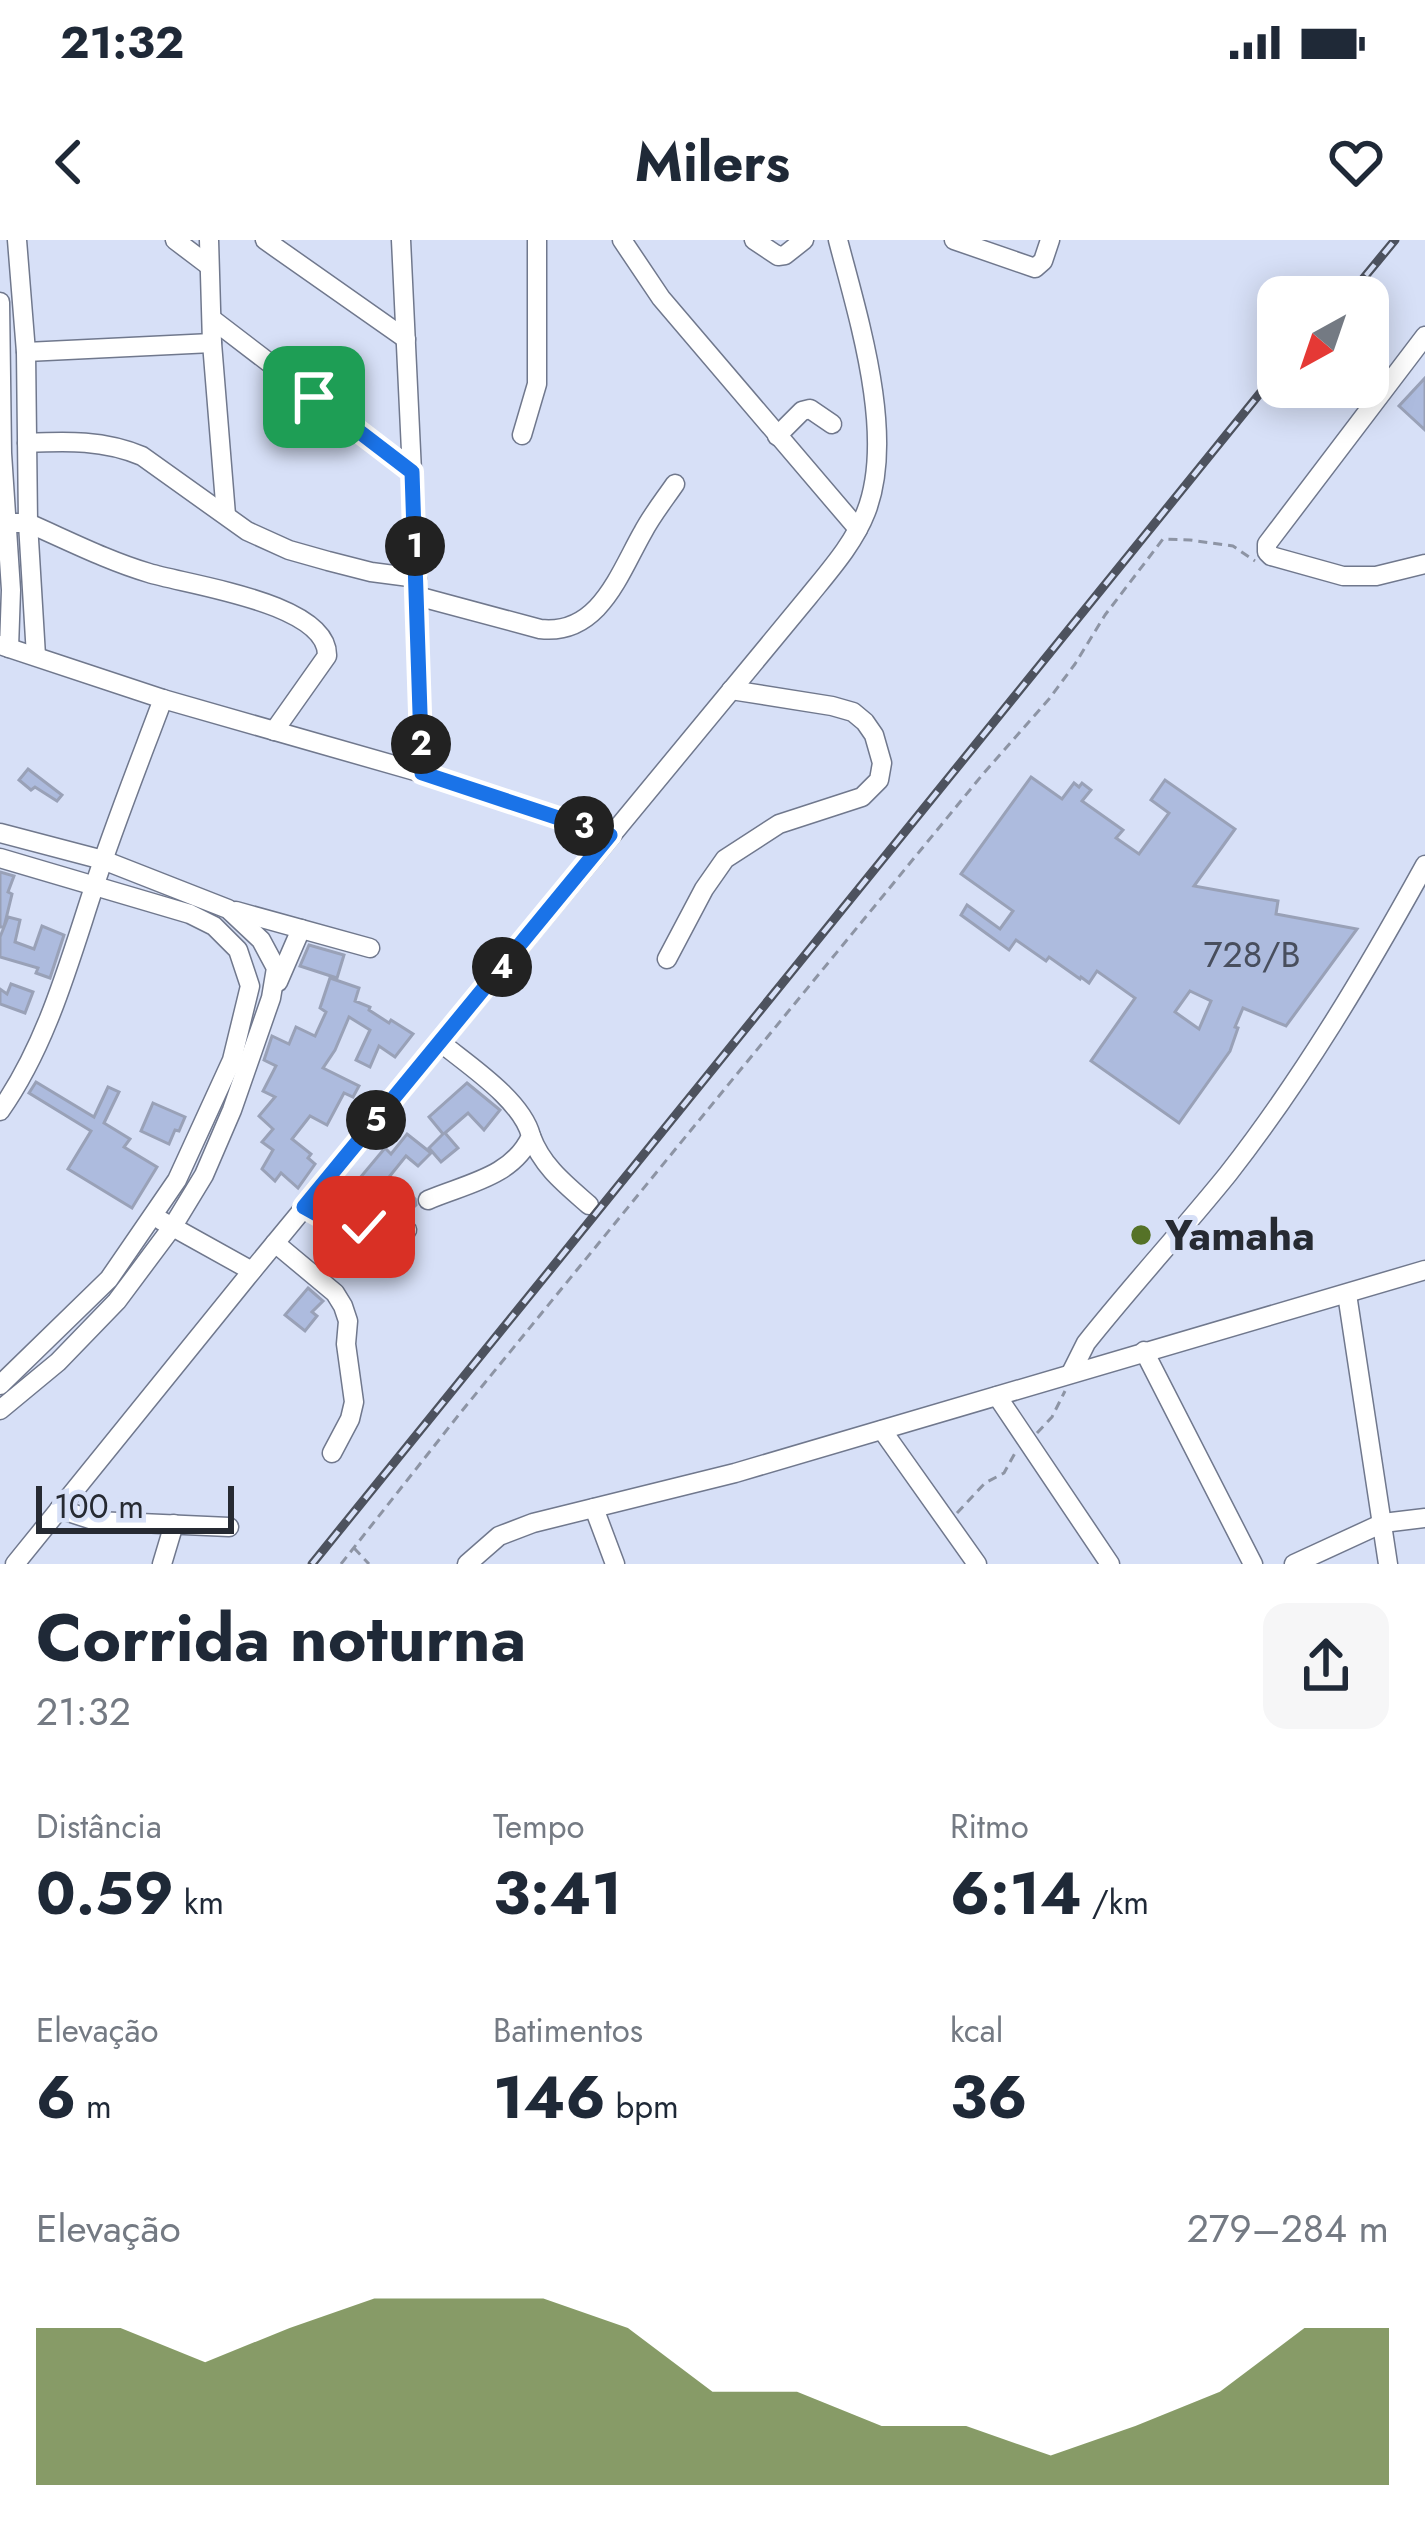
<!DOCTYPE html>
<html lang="pt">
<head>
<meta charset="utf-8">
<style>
  :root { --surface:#fff; --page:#f6f6f7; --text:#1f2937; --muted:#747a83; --accent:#557227 }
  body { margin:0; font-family:Jost,sans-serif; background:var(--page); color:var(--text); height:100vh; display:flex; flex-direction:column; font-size:45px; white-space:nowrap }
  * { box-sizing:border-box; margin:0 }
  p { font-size:39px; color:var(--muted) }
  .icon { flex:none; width:66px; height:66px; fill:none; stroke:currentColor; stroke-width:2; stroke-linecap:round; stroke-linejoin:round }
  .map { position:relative; height:1324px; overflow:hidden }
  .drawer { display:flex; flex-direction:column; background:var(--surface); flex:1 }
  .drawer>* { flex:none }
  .needle { width:78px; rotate:220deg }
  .fabs { position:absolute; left:1257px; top:36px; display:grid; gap:24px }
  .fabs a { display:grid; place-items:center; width:132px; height:132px; border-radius:24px; background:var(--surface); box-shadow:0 6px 30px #0003; font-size:60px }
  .scale { position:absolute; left:36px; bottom:30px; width:198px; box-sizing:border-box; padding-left:12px; border:6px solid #262a32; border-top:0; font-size:33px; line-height:42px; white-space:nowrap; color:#262a32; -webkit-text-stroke:9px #d7e0f7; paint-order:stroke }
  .pin { position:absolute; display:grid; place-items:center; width:102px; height:102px; color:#fff; margin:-51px; border-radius:24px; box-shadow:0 6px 18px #0006 }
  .km { position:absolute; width:60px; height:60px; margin:-30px; border-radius:50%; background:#222; color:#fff; font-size:33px; line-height:60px; text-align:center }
  .round { display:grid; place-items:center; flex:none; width:126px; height:126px; border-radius:24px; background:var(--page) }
  .headline { display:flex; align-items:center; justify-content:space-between; height:204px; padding:0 36px }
  h1 { font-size:66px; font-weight:700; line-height:90px }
  .metrics { display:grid; grid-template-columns:repeat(3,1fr); gap:18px; height:204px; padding:12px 36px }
  .metrics div { display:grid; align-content:center }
  .metrics b { font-size:60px; font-weight:700 }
  .metrics small { font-size:33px; font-weight:400 }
  .metrics p { font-size:33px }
  .chart { height:336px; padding:24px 36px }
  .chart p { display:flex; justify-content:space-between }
  .chart svg { width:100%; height:216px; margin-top:12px; fill:var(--accent); opacity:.7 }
  .status { display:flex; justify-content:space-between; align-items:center; height:84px; padding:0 60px; background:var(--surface); direction:ltr }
  .status svg { height:33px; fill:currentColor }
  header { display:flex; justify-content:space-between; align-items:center; height:156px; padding:0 36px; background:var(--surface); font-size:54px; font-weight:700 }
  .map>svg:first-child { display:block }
</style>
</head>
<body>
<div class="status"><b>21:32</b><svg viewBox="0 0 49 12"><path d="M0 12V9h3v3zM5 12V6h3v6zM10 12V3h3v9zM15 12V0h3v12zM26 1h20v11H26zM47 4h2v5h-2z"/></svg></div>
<header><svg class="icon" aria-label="back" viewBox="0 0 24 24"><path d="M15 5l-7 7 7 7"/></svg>Milers<svg class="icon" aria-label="heart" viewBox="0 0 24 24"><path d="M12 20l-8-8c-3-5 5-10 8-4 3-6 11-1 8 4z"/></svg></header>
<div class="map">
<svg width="1425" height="1324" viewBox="0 0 1425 1324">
  <rect width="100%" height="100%" fill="#d7e0f7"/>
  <g fill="#adbbde" stroke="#99a1b7" stroke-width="3" fill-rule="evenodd">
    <polygon points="1425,138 1425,190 1399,166"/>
    <polygon points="28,529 62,555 57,561 35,547 31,550 19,540"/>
    <path d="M 1031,537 L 1062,559 L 1074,543 L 1079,547 L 1082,543 L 1091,550 L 1082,561 L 1123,590 L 1116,598 L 1139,614 L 1169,573 L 1151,560 L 1165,540 L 1235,589 L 1194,646 L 1278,661 L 1276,674 L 1357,689 L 1286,786 L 1243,768 L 1235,787 L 1238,788 L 1230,811 L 1179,883 L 1091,821 L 1135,758 L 1097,731 L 1089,743 L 1081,737 L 1080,739 L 1049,717 L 1046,721 L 1016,700 L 1009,710 L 961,675 L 967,665 L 1000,689 L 1013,671 L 961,634 ZM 1190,751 L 1211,761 L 1199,789 L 1175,772 Z"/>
    <polygon points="0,632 14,636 8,652 12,654 4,687 0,687"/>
    <polygon points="8,677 20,680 15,702 34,709 42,686 64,695 50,738 36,733 38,728 0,717 0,697"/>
    <polygon points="309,705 344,715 337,738 300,726"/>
    <polygon points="330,738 359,748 355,761 370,767 369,770 389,783 391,780 413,794 395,817 379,806 370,827 356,820 370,790 349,777 335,810 323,828 359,846 353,857 344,853 327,885 310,876 292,899 311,914 308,918 315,924 298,948 281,933 275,941 262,929 273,910 262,902 273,889 259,876 275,857 263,851 276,826 264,820 272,796 289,804 296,787 315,796 326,772 320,768"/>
    <polygon points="11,744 33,752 25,773 0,764 0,749 7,754"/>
    <polygon points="36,842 94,877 108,847 119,852 104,883 130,899 124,907 157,927 132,968 68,929 91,891 29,853"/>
    <polygon points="467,843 500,870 484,890 468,873 445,893 458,908 441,922 429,908 443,894 429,877"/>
    <polygon points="153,863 185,877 179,891 175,890 169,904 141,891"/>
    <polygon points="407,894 431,913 418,926 406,916 385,942 401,956 407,950 415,959 416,965 404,976 400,971 395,977 371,975 355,961 367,946 359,939 385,908 391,914"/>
    <polygon points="337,995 373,1003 359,1023 353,1018 342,1032 328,1022 343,1002"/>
    <polygon points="308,1048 323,1061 312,1072 317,1076 305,1091 285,1075"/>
  </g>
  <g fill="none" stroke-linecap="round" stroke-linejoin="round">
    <defs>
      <g id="minor">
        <polyline points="17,0 26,112 28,283 36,416"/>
        <polyline points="175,0 208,25"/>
        <polyline points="209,0 212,103 226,275"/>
        <polyline points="265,0 406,99"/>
        <polyline points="401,0 412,232 422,533"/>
        <polyline points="622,0 661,58 858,289"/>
        <polyline points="754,0 778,16 785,15 804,0"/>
        <polyline points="954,0 1035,28 1043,21 1050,0"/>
        <polyline points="0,62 2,213 11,350 9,408"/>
        <polyline points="212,79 412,232"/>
        <polyline points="1425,96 1267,304 1267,312 1271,316 1343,336 1376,336 1425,324"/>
        <polyline points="26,112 212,103"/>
        <polyline points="522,195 537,144 537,0"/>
        <polyline points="777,196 802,171 810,169 832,184"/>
        <path d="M 27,203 C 67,201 104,200 142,216 L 247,291 L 289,310 L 328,321 L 371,332 L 417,338"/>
        <path d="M 7,283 L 28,283 C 67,300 108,321 149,333 C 188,345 329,363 327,416 L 274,491"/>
        <path d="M 417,356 L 540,389 C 599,396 619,334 643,292 C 652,275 664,260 675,244"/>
        <polyline points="0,405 163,459 422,533 610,595"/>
        <polyline points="0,593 103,620 228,669 261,700 276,728 271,758 232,870 204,935 173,986 117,1061 58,1122 0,1170"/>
        <polyline points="0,618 190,674 214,686 238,710 250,746 232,820 177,940 109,1039 0,1145"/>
        <polyline points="236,671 370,708"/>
        <polyline points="667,719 704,649 725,619 779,584 862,557 879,540 882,523 874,495 865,482 853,472 832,466 731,450"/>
        <polyline points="278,742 301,689"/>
        <path d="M 0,871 C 46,806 68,726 93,650 C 114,586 139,523 163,459"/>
        <path d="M 531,896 C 542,926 565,944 589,965"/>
        <path d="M 428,960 C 465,944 513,937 531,896 C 522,860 468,825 440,802"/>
        <path d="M 305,967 C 335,984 372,993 407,990"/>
        <polyline points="162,981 252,1031"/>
        <polyline points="275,1003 335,1053 343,1066 348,1081 346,1104 354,1162 350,1179 332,1213"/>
        <polyline points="1347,1054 1388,1324"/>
        <polyline points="1144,1111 1253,1324"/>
        <path d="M 1071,1133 L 1086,1103 C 1132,1045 1182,991 1228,934 C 1303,838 1366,732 1425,625"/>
        <polyline points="997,1156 1110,1324"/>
        <polyline points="882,1190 977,1324"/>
        <polyline points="594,1268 615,1324"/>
        <polyline points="59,1269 96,1281 229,1287"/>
        <path d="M 15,1324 L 252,1031 L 809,356 C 830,330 854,303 866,272 C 896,196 858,77 838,0"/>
        <polyline points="162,1324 174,1284"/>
        <polyline points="467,1324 499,1296 533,1283 735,1233 1425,1030"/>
        <polyline points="1294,1324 1383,1283 1425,1278"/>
      </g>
    </defs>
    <use href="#minor" stroke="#70788d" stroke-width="21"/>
    <g stroke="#8d94a4" stroke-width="3" stroke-dasharray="9 6" stroke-linecap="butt">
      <polyline points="1037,1193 1052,1177 1065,1151"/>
      <polyline points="957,1273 985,1243 1004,1233 1015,1213"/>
      <polyline points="354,1308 369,1324"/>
      <polyline points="341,1324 461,1172 687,895 983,534 1049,459 1075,424 1105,375 1163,299 1190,300 1233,306 1255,321"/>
    </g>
    <use href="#minor" stroke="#fff" stroke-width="18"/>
    <defs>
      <g id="rail">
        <polyline points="1348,57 1395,0"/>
        <polyline points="312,1324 1278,131"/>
      </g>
    </defs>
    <use href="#rail" stroke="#4d525e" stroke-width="9"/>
    <use href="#rail" stroke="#d7e0f7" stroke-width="4.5" stroke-dasharray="14" stroke-linecap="butt"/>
  </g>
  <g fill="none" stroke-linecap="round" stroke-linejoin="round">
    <defs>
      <polyline id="route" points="314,157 412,232 422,533 610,595 304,967 322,977 364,987"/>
    </defs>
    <use href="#route" stroke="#fff" stroke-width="24"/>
    <use href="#route" stroke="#1a73e8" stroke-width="15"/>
  </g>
  <circle fill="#557227" stroke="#d7e0f7" stroke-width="4.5" cx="1141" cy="995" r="12"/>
  <g text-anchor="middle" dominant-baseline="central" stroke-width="10" stroke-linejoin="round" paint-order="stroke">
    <g font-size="36" fill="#484e5d">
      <text x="1252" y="714">728/B</text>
    </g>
    <g font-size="42" font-weight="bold" fill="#262a32" stroke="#d7e0f7" text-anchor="start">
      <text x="1165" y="995">Yamaha</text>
    </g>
  </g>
</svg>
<div class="fabs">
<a><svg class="needle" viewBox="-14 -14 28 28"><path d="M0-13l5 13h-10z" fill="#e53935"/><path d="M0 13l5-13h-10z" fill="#747a83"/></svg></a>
</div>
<div class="scale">100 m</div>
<div class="pin" style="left:314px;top:157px;background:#1e9e55"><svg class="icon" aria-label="arrive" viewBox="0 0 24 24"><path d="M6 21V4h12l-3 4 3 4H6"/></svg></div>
<div class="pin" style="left:364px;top:987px;background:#d93025"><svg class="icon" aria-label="check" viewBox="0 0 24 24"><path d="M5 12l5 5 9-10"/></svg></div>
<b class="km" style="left:415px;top:306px">1</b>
<b class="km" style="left:421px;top:504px">2</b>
<b class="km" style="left:584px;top:586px">3</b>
<b class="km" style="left:502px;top:727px">4</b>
<b class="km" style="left:376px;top:880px">5</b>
</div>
<section class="drawer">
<div class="headline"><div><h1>Corrida noturna</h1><p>21:32</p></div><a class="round"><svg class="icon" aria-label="share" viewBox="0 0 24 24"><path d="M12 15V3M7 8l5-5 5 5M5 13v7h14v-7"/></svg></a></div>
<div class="metrics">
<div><p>Distância</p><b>0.59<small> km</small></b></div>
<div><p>Tempo</p><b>3:41</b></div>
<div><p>Ritmo</p><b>6:14<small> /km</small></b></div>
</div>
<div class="metrics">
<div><p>Elevação</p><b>6<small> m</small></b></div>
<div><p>Batimentos</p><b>146<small> bpm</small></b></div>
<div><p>kcal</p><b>36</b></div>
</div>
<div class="chart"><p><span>Elevação</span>279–284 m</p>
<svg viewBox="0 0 160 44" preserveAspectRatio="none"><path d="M0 44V12L10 12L20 19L30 12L40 6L50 6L60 6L70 12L80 25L90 25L100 32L110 32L120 38L130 32L140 25L150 12L160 12V44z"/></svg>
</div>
</section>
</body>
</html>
